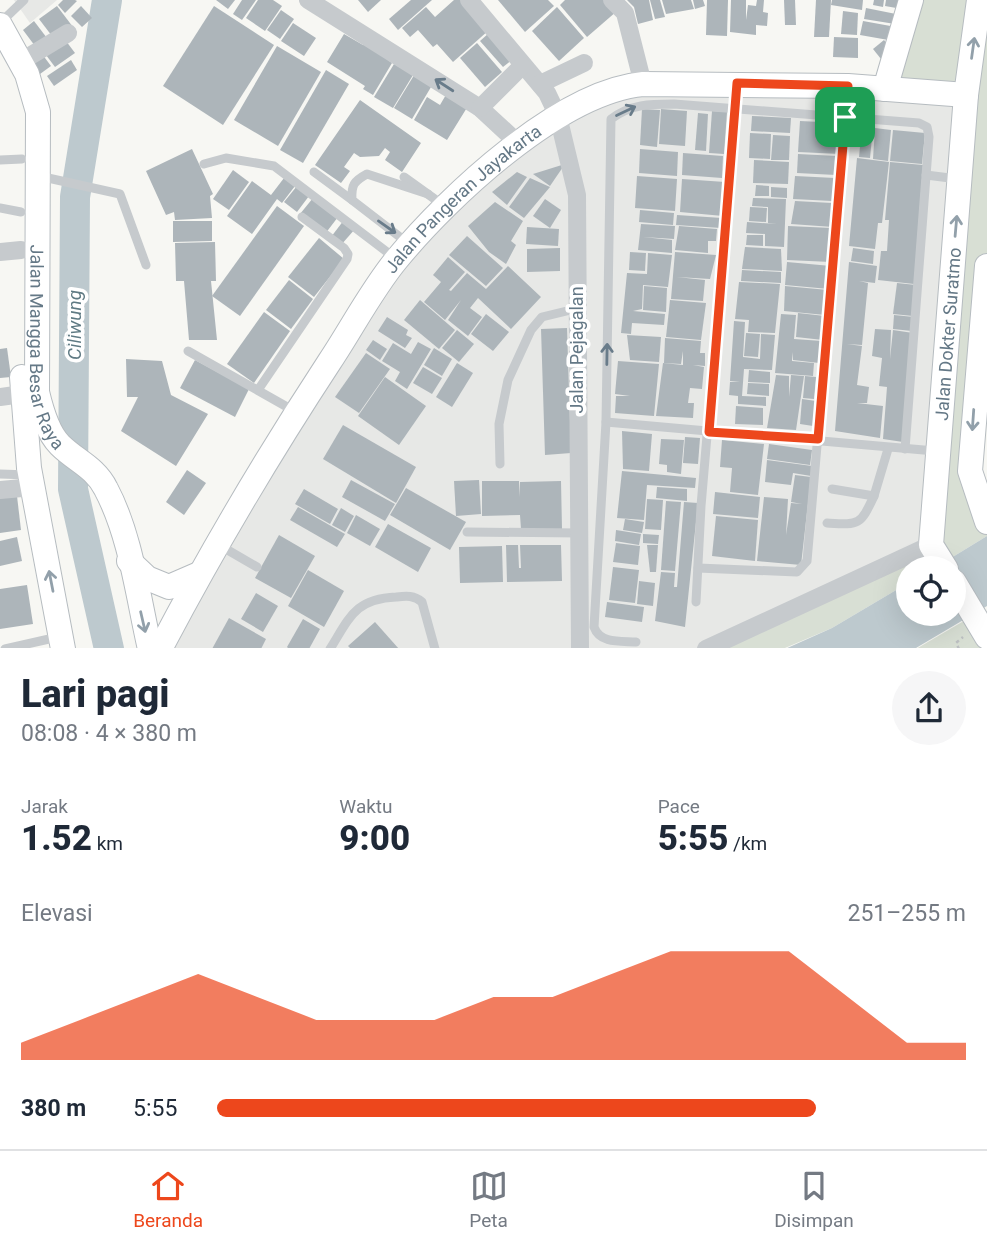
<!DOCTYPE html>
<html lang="id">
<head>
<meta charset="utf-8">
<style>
  :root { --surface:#fff; --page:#f6f6f7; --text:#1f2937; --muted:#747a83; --line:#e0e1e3; --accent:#ed471c }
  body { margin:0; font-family:Roboto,sans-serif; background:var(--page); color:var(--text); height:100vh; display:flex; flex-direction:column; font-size:26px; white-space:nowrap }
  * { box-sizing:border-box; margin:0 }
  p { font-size:23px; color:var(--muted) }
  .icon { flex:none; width:38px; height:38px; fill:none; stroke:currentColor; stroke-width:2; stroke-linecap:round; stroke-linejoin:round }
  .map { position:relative; height:648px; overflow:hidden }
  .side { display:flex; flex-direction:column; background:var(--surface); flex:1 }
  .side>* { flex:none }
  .tools { position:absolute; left:896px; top:556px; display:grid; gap:14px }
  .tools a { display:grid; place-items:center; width:70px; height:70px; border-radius:50%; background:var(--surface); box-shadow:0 7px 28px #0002; font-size:35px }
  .pin { position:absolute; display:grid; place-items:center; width:60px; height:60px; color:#fff; margin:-30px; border-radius:14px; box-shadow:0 4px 10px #0006 }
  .round { display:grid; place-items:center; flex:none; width:74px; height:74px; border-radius:37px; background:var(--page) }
  .overview { display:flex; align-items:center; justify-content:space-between; height:119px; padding:0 21px }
  h1 { font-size:38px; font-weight:800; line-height:52px }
  .metrics { display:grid; grid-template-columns:repeat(3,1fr); gap:10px; height:119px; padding:7px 21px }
  .metrics div { display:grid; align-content:center }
  .metrics b { font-size:35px; font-weight:800 }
  .metrics small { font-size:19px; font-weight:400 }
  .metrics p { font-size:19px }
  .chart { height:196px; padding:14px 21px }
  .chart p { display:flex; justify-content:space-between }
  .chart svg { width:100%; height:126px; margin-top:7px; fill:var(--accent); opacity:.7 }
  ul { padding:0 21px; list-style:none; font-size:23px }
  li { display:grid; grid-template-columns:112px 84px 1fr; align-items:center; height:52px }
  li i { height:18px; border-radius:9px; background:var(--accent) }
  .menu { display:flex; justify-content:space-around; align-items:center; height:98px; border-top:2px solid var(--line); background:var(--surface); font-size:19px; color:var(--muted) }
  .menu a { display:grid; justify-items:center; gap:4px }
  .menu .selected { color:var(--accent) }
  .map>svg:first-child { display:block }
</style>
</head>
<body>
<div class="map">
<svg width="987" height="649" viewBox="0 0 987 649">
  <rect width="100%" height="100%" fill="#f7f7f3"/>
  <g fill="#e7e8e6">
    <polygon points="14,0 57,0 30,23"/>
    <polygon points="618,86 966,95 931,545 705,648 161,649 397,259 516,146"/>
  </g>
  <g fill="#d8dfd4">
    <polygon points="911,0 987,0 987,266 970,475 987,514 987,536 933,569 908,569 908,583 832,628 785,648 706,649 931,545 966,96 885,89"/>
    <polygon points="974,615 987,648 916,649"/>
  </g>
  <polygon fill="#bdc9ce" points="987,536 987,606 916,648 785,649 832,628 908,583 908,614 954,614 954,569 933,569"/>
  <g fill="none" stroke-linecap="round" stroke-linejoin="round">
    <polyline stroke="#bdc9ce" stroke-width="30" points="107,0 75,197 73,489 109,649"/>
  </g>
  <g fill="#adb5ba">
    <polygon points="63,0 75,0 77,1 65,13 58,5"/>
    <polygon points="216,0 235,0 228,9"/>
    <polygon points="242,0 256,0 242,20 233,14"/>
    <polygon points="258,0 273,0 282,6 265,31 246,18"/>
    <polygon points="358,0 381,0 368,12"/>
    <polygon points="411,0 432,0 398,30 389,19"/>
    <polygon points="454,0 463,0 489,30 453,62 437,44 433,47 418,30 410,37 402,28 426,7 435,17"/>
    <polygon points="498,0 548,0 554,6 525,32"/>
    <polygon points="565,0 608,0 617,11 587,37 560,5"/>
    <polygon points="627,0 649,0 653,20 638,24 634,7"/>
    <polygon points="650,0 660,0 665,17 655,19"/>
    <polygon points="662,0 691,0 694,9 666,14"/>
    <polygon points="693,0 703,0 705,6 695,9"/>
    <polygon points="707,0 728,0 727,36 706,35"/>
    <polygon points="731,0 746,0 746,20 748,5 756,6 757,0 764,0 763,12 768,13 767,26 756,25 756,35 730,32"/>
    <polygon points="784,0 795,0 796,25 785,25"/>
    <polygon points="816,0 831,0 829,37 814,37"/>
    <polygon points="832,0 863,0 862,10 831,5"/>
    <polygon points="874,0 884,0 883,7 873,5"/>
    <polygon points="886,0 903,0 902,9 885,6"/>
    <polygon points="57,6 73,27 55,40 39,19"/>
    <polygon points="81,6 92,18 82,27 71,16"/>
    <polygon points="214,6 274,45 223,125 163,86"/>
    <polygon points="557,7 584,38 559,61 532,31"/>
    <polygon points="866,8 896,14 895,24 864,19"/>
    <polygon points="281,10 294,19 280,39 267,30"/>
    <polygon points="843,11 858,13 857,35 841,34"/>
    <polygon points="34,21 50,42 38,50 23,30"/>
    <polygon points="863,21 896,27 894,41 860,35"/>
    <polygon points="293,23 316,38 304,56 281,41"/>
    <polygon points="489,33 512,60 503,67 480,41"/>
    <polygon points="344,34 363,45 365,43 392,63 373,95 363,89 365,86 327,62"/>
    <polygon points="63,37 75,53 55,67 43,51"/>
    <polygon points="834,37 858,38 858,58 833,57"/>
    <polygon points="884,40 892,50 881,59 873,49"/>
    <polygon points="477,43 502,72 485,87 460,58"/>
    <polygon points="277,46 321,72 278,146 234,120"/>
    <polygon points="42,54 51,66 40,74 31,62"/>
    <polygon points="71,60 77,70 54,86 47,76"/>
    <polygon points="394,64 413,75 393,108 374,97"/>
    <polygon points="326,70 349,84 303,163 280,150"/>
    <polygon points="416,72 434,82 412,119 394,108"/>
    <polygon points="447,93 468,106 447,140 414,120 427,97 440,105"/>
    <polygon points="360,100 421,143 402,172 385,160 390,152 385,148 379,156 360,157 354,153 344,167 350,171 341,183 315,165"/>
    <polygon points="642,109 660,110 657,147 640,145"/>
    <polygon points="661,109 687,111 685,146 659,144"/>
    <polygon points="712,111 727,112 724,154 709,153"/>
    <polygon points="698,113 708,114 706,151 695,150"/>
    <polygon points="752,116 791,118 790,133 751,131"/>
    <polygon points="800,121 841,123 840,154 798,152"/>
    <polygon points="862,126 873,127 870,158 859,157"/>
    <polygon points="875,128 891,130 888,161 873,159"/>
    <polygon points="893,130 925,133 922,164 890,161"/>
    <polygon points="750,133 771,134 770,159 749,158"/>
    <polygon points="773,135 790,136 789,160 771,160"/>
    <polygon points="192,149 213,194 210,196 212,218 175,220 174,212 166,215 146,171"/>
    <polygon points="640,149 678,152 677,176 639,173"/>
    <polygon points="683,153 723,156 722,178 682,175"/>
    <polygon points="798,154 837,156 836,175 797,173"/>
    <polygon points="857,158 889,162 882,223 878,223 875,249 849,246"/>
    <polygon points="754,160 789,162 788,184 753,183"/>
    <polygon points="890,162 923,165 914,284 878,280 881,251 887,251 889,220 885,220"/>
    <polygon points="565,164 550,186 533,174"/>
    <polygon points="233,170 249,182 229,210 213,199"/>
    <polygon points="517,172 527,177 507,205 492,192"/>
    <polygon points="637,176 677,179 675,211 635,208"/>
    <polygon points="795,176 835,178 832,201 793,199"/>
    <polygon points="284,178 295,186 282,203 277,199 252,234 227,216 252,181 271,195"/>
    <polygon points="530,178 550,187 524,218 509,207"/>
    <polygon points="682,179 725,182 723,216 680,212"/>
    <polygon points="756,185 769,186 769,196 755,196"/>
    <polygon points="297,186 309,196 297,212 284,202"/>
    <polygon points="771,187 787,188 787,198 771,197"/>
    <polygon points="313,198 338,217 325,234 300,214"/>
    <polygon points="753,198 786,199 784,247 765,246 765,234 746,233 747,222 777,224 768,223 768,207 752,206"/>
    <polygon points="545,199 561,210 550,228 533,216"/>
    <polygon points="795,201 832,203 833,227 791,224"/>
    <polygon points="495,202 523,221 511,241 516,245 506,264 489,252 468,226"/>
    <polygon points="277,206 304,226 240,316 212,296"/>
    <polygon points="750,207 767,208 766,222 749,221"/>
    <polygon points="640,210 674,213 673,225 639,222"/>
    <polygon points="677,215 722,218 721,228 676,225"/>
    <polygon points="344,220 355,229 341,245 331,237"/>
    <polygon points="173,221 212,221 212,241 173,242"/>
    <polygon points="641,224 675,226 674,239 643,237 672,240 672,253 638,250"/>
    <polygon points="679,226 717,229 716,241 708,241 708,253 675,250"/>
    <polygon points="788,226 832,228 831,262 787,260"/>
    <polygon points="527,227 559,229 558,246 526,244"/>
    <polygon points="747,235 763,235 763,246 746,245"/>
    <polygon points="467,236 503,268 486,286 449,255"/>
    <polygon points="319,238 344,259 314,297 288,277"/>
    <polygon points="215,242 216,281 211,281 217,340 189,340 184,281 176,281 175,243"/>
    <polygon points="745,247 781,249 782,271 742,269"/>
    <polygon points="560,248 560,271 527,272 527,249"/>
    <polygon points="853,248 874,251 873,264 851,261"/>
    <polygon points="630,252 646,253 645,271 629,270"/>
    <polygon points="675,252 716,255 710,279 677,277 705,280 703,301 671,299"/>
    <polygon points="648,253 672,255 668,287 643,285 642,309 633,311 665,314 664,325 632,323 631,334 621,333 627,273 647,274"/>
    <polygon points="448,257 465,272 449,290 451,291 467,273 486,289 508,266 541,297 511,329 478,298 470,308 482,317 468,336 448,320 461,300 445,320 424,302 441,282 433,275"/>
    <polygon points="787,262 831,266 829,289 785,285"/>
    <polygon points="849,262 877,266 875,283 859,281 868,283 862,345 847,344 862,346 857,385 869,387 867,403 857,403 883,406 880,438 835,431"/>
    <polygon points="742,270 781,272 781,283 741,281"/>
    <polygon points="289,280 313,299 291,329 266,310"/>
    <polygon points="739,282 780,284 775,333 748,332 749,320 735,319"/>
    <polygon points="897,283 916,285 913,316 893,314"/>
    <polygon points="644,286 667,288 666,312 643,310"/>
    <polygon points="785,286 828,290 825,315 784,311"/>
    <polygon points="420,300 455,330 439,349 404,320"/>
    <polygon points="670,300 706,303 701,340 666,337"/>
    <polygon points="264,312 290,331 254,383 227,364"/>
    <polygon points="798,313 825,316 823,340 796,337"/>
    <polygon points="486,314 509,332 493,351 471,334"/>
    <polygon points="781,314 796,315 794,339 822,341 819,363 793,360 792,352 792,361 814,363 813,376 775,373"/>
    <polygon points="894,315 914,317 912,331 893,329"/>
    <polygon points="387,317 408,330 406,335 412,338 405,348 378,331"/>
    <polygon points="734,321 745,322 743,357 760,359 761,334 775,335 772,370 744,369 742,396 766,397 766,406 738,404 738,396 729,395 730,382 740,382 730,381"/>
    <polygon points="567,328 571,453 545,455 541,329"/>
    <polygon points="875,329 891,330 890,359 893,330 913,333 903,442 883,439 887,387 879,386 882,358 872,356"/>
    <polygon points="457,330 474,344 459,362 442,348"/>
    <polygon points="746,333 760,334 758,357 744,356"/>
    <polygon points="627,335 661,337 659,362 630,360"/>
    <polygon points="665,338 701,341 700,353 705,353 705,366 693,365 704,367 702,389 690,388 688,403 694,403 693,418 656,416 663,363 683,365 683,375 683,351 681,364 664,363"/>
    <polygon points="373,340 387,349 380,360 366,350"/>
    <polygon points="418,342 431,349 407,389 395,381 400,372 382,361 393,343 411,354"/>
    <polygon points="7,348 11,377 0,378 0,349"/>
    <polygon points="434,348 452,359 442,376 424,365"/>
    <polygon points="366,353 390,369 359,413 335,397"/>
    <polygon points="126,359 162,361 171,395 208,414 176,466 121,431 138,397 127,397"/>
    <polygon points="195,360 249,389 235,417 180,388"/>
    <polygon points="618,361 659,364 654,416 615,413 616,396 630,396 615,394"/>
    <polygon points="457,363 473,373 452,407 436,397"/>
    <polygon points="423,367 442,378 432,394 413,383"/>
    <polygon points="749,370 770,372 770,383 748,382"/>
    <polygon points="776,375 789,376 789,397 791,375 804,376 796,430 767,428"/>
    <polygon points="805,376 816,377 814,399 803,398"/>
    <polygon points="385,377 426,406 399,445 358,416"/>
    <polygon points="748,383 769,384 769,396 747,394"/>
    <polygon points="802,399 816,401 813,426 800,424"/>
    <polygon points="736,406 763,408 763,425 735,424"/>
    <polygon points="343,425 416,467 396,503 323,459"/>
    <polygon points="622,431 652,434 649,471 623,469"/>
    <polygon points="685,437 700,438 698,464 683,463"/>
    <polygon points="661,439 684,440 681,474 667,472 667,465 659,464"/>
    <polygon points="722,440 764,444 758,495 730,492 732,468 720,467"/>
    <polygon points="769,444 812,450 810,465 767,459"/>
    <polygon points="767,460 812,466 811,476 793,473 791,485 765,482"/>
    <polygon points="187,470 206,483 184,515 166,502"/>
    <polygon points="622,471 696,478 695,488 647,485 644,520 617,518"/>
    <polygon points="795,475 811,477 801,565 757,561 764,497 788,499 786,535 791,503 802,504 791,502"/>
    <polygon points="351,480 395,504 385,521 342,497"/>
    <polygon points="479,480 481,514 456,516 454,481"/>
    <polygon points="482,481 519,481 519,497 520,482 561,481 562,529 521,529 520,515 482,516"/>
    <polygon points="657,487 687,489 687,501 656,498"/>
    <polygon points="406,488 466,522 450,550 390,515"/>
    <polygon points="304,489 338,509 330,524 295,504"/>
    <polygon points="715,492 760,497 758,518 713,514"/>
    <polygon points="17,496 21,530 0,533 0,498"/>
    <polygon points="647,499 663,500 661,530 645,529"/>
    <polygon points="666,501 681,502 675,571 661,570"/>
    <polygon points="684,502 698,503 685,627 655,621 661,572 675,573 674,587 677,587"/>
    <polygon points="298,507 345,534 337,547 290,520"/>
    <polygon points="341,508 354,516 345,532 332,525"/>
    <polygon points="356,515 380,529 370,546 347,533"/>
    <polygon points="716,516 758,520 755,561 712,556"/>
    <polygon points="625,519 644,522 642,533 623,530"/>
    <polygon points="388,524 431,548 418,572 375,547"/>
    <polygon points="616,530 641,534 639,545 615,541"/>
    <polygon points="643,534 659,535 658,544 643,543"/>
    <polygon points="279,535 315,556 291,598 255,578"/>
    <polygon points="17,537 22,561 0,566 0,541"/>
    <polygon points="616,543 640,546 638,565 613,562"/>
    <polygon points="506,545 518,545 519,568 521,568 520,545 561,545 562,581 507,582"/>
    <polygon points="647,545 658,545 656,572 650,572"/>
    <polygon points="502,546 503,582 460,583 459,547"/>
    <polygon points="613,567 639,570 635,603 609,600"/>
    <polygon points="308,570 344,591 324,627 288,606"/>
    <polygon points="639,581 655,583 653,606 637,604"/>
    <polygon points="27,585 33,624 0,629 0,589"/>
    <polygon points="256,593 278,606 263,632 241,619"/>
    <polygon points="607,602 644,607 642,622 605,617"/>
    <polygon points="229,618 266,639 261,649 212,649"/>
    <polygon points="303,619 320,629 309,649 289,649 287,647"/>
    <polygon points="375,622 399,649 351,649 348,646"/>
  </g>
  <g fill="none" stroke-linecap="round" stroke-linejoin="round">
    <defs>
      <g id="secondary">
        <path id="s1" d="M 0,25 L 27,74 L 38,112 L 37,392 C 41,409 47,432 60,445 C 76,461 95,467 106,489 C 131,536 138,597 150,649"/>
        <polyline points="885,89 911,0"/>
        <polyline points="987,266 970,471 987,522"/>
        <polyline points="22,377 29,468 63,649"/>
        <polyline points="129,561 147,578 169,587 199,574"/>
        <path id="s2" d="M 946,569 L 931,545 L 966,95 L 979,0"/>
        <polyline points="954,582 987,637"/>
        <path id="s3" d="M 160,649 C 212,550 269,454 330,361 C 352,328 372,289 397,259 C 450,195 560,92 643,84 L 848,86 L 966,95"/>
      </g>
    </defs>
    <use href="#secondary" stroke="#b6bcc0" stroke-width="26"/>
    <polyline stroke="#bdc0c2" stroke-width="2.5" stroke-dasharray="3.5 3.5" stroke-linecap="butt" points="959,649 956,643 963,637"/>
    <g stroke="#c6cacd" stroke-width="9">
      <polyline points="0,23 24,0"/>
      <polyline points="0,160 22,159"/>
      <polyline points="204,164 226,158 274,166 395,258"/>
      <polyline points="314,172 352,200"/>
      <polyline points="926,175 958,179"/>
      <polyline points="39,176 120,194 146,265"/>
      <polyline points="404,177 443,205"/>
      <polyline points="0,208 21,212"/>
      <path d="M 409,244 L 352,200 C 351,185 354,181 367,174 L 428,194"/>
      <polyline points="188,351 296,412"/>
      <polyline points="258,390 347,259 348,254 344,248 302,217"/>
      <polyline points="606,422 935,451"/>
      <polyline points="500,464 499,424 508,380 531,330 542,317 575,309"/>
      <polyline points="0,474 29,475"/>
      <polyline points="832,489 874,496 888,449"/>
      <path d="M 827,523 C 859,525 860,526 874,496"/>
      <polyline points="467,532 580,533"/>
      <polyline points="219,545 257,567"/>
      <polyline points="698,568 797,572 807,561 848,88"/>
      <polyline points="696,602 701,506 737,85"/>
      <path d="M 636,642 C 621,641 600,644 594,627 L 606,422 L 611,119 C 631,104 650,104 674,104 L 919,123 L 927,127 L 929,137 L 905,449"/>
      <polyline points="5,649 58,637"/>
      <path d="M 330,649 C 350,617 355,599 396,597 C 406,596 414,595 422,602 L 435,649"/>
    </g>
    <g stroke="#c6cacd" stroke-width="18">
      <polyline points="308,0 480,108 519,144"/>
      <polyline points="469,0 547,93 558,116 577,195 580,649"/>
      <polyline points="612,0 625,13 643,84"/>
      <polyline points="20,62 68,33"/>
      <polyline points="540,84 584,63"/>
      <polyline points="480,108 522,66"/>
      <polyline points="0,252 21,250"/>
      <polyline points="0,397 22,394"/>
      <polyline points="0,490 33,487"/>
      <polyline points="706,649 931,545"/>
    </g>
    <use href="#secondary" stroke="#fff" stroke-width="24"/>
  </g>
  <defs><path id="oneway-shaft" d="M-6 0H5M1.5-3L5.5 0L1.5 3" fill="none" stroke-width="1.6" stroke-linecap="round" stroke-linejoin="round" transform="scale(1.75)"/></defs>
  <g stroke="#92a0aa">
    <use href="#oneway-shaft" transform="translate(973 48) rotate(-82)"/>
    <use href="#oneway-shaft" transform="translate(956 226) rotate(-85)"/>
    <use href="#oneway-shaft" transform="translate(973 420) rotate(94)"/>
    <use href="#oneway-shaft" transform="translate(51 581) rotate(-101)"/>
    <use href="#oneway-shaft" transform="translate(143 622) rotate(77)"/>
  </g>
  <g stroke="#697c8a">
    <use href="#oneway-shaft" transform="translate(444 85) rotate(-147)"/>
    <use href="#oneway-shaft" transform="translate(626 111) rotate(-25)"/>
    <use href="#oneway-shaft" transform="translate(387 227) rotate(35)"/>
    <use href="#oneway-shaft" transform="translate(607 354) rotate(-89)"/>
  </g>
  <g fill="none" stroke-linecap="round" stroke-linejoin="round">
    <defs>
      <polygon id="route" points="737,83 848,86 818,439 709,432"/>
    </defs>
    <use href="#route" stroke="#fff" stroke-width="14"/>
    <use href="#route" stroke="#ed471c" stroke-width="9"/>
  </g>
  <g text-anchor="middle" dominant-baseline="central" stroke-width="7" stroke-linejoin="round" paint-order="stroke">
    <g font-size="18" fill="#647886" stroke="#fff">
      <text stroke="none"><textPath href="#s3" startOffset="546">Jalan Pangeran Jayakarta</textPath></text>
      <text stroke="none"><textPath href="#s2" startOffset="240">Jalan Dokter Suratmo</textPath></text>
      <text stroke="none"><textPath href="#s1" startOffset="332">Jalan Mangga Besar Raya</textPath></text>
      <text transform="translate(576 350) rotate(-90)">Jalan Pejagalan</text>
    </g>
    <g font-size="19" font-style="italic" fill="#5f7a83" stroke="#fff">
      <text transform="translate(74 325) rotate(-90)">Ciliwung</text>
    </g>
  </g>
</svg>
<div class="tools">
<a><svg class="icon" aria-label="locate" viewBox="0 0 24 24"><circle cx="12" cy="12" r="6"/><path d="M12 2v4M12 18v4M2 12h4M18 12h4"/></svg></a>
</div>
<div class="pin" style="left:845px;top:117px;background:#1e9e55"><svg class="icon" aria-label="arrive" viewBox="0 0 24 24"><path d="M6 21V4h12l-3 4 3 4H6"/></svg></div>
</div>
<section class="side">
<div class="overview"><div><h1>Lari pagi</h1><p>08:08 · 4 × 380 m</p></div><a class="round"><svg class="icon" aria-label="share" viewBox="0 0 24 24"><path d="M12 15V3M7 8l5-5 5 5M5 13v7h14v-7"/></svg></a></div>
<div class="metrics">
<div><p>Jarak</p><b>1.52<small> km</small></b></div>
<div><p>Waktu</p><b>9:00</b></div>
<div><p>Pace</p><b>5:55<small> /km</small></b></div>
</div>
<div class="chart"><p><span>Elevasi</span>251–255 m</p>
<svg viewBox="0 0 160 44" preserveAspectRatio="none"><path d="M0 44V38L10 30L20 22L30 14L40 22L50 30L60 30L70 30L80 22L90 22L100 14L110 6L120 6L130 6L140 22L150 38L160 38V44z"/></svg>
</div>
<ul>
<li><b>380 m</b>5:55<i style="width:80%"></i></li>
</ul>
</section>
<nav class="menu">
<a class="selected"><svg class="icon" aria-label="home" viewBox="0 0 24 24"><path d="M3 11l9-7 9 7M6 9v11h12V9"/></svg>Beranda</a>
<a><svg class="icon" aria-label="map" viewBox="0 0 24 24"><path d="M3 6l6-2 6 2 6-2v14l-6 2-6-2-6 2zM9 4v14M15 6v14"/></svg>Peta</a>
<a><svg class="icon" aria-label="saved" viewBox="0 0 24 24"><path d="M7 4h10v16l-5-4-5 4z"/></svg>Disimpan</a>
</nav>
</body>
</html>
